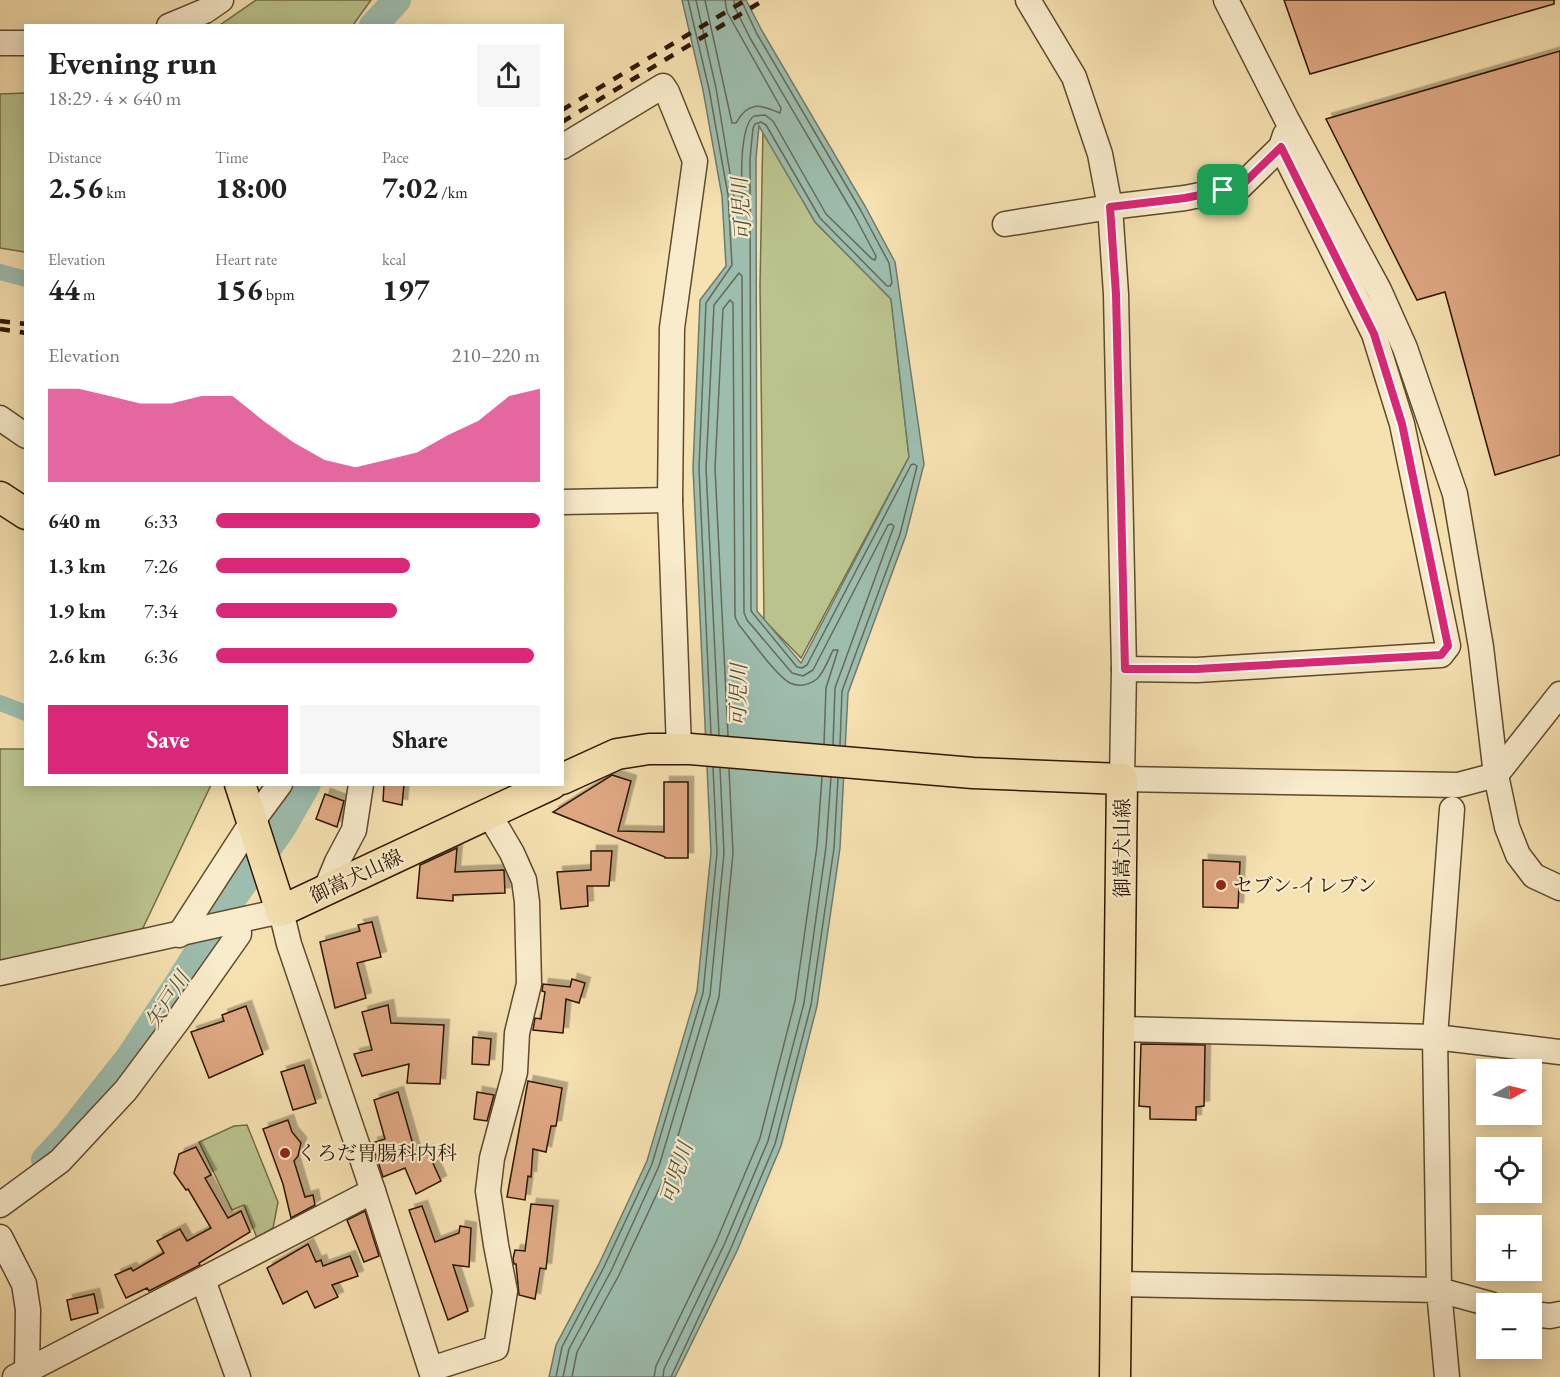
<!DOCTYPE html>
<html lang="en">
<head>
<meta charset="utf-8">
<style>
  :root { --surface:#fff; --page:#f6f6f6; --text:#222; --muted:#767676; --accent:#db2777 }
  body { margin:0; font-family:"EB Garamond","Noto Serif JP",serif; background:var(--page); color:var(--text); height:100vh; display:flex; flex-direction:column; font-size:22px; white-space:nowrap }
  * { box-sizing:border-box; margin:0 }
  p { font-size:20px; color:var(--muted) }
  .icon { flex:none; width:33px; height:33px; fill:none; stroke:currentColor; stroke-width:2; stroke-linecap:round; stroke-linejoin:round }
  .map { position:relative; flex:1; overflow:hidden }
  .drawer { position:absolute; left:24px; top:24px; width:540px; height:762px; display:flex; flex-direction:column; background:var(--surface); border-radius:0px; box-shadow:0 3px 15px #0003 }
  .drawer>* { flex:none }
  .needle { width:39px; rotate:82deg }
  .tools { position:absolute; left:1476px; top:1059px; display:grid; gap:12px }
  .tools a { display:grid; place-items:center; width:66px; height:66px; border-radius:0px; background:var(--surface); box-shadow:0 3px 15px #0003; font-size:30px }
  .pin { position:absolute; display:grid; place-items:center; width:51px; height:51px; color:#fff; margin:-26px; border-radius:12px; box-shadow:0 3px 9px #0006 }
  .round { display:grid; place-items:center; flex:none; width:63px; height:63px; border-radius:0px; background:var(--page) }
  .overview { display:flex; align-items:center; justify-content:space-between; height:102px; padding:0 24px }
  h1 { font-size:33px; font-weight:700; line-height:45px }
  .stats { display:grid; grid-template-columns:repeat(3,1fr); gap:9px; height:102px; padding:6px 24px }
  .stats div { display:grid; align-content:center }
  .stats b { font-size:30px; font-weight:700 }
  .stats small { font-size:16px; font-weight:400 }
  .stats p { font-size:16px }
  .chart { height:168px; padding:12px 24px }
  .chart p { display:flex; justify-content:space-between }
  .chart svg { width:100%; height:108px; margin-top:6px; fill:var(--accent); opacity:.7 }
  .primary-button { display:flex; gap:12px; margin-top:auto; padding:12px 24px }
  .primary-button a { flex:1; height:69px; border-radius:0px; background:var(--accent); color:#fff; font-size:24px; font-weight:700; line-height:69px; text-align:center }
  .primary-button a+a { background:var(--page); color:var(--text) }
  ul { padding:0 24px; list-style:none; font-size:20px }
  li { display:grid; grid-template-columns:96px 72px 1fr; align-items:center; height:45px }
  li i { height:15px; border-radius:8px; background:var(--accent) }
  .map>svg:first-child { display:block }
</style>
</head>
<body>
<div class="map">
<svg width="1560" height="1377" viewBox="0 0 1560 1377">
  <defs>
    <filter id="shadow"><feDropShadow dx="5.5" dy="-5.5" stdDeviation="0" flood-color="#0004"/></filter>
  </defs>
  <rect width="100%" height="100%" fill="#f6e1b0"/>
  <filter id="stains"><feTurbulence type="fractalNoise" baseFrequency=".00333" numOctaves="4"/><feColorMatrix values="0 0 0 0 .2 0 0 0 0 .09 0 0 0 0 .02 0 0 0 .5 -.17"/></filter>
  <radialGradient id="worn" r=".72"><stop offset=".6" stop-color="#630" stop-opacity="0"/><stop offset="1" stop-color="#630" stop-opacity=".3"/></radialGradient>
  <g fill="#bac38d" stroke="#746c46" stroke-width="1.5">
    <polygon points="256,0 371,0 353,25 220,25"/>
    <polygon points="25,93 26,93 25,252 0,248 0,94"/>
    <polygon points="763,128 815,222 891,299 909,457 801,658 764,620 760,286"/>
    <polygon points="0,749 25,749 26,784 211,785 140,934 0,963"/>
    <polygon points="247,1125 278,1202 273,1228 257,1238 244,1205 232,1210 199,1142 234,1126"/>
  </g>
  <path fill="#9dbdae" stroke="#717a68" stroke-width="1.5" fill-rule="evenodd" d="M 682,0 L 746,0 L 762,31 L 865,206 L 895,262 L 924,464 L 906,535 L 848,693 L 840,848 L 817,1006 L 781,1146 L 737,1251 L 675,1377 L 549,1377 L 556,1345 L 599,1264 L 647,1161 L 697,991 L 711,852 L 693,468 L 700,300 L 726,266 L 722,196 L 703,90 ZM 759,126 L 815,222 L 891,299 L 909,457 L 801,663 L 757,611 L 756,158 Z"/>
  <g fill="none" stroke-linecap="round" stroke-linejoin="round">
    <g stroke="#666a57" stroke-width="1.5">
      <polyline points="688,0 709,89 728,195 732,265 706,303 699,468 711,734"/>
      <path d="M 696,0 L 716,88 L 736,210 L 740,212 L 742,209 C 742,189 738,127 754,116 L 765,115 L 773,121 L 826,214 L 872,259 L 875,260 L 876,256 L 853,213 L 750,38 L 735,8 L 734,0"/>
      <path d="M 705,0 L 732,123 L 736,123 C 749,100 760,105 780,113 L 781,108 L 727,12 L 725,0"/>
      <polyline points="741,0 757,34 860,209 889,263 892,283 890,286 887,286 820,218 766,125 761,122 755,124 753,128 750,159 751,611 797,667 802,668 807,665 911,465 914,464 917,466 900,534 842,691 840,745"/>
      <polyline points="719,735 706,468 714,305 739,273 742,276 744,613 747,620 792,673 803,676 813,670 888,525 891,524 894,526 835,688 833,745"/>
      <path d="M 728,736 L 715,468 L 723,309 L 730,300 L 733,303 L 735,617 L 739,625 C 750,638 776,676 790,683 C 799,687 809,685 817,679 C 824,672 829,659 833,650 L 838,650 L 826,688 L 824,744"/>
      <polyline points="556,1377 562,1347 604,1267 652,1164 703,993 717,853 713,767"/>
      <polyline points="563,1377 569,1349 611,1271 659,1166 710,995 724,853 720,768"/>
      <polyline points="572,1377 577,1352 619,1275 668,1170 719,997 733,853 729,769"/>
      <polyline points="654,1377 656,1366 716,1242 760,1138 795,1001 817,846 822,777"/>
      <polyline points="663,1377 664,1369 724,1245 768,1141 804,1003 826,847 831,777"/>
      <polyline points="671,1377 731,1248 775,1144 811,1005 834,848 838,778"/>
    </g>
    <g stroke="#9dbdae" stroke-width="16">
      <polyline points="0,272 26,279"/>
      <polyline points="0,703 26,713"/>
    </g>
    <g stroke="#9dbdae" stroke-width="28">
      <polyline points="373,26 397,0"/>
      <polyline points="45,1160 68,1135 129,1058 180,981 219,918 282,828 307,784"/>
    </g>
  </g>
  <g fill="#dfa883" stroke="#2e1600" stroke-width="1.5" filter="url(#shadow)">
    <polygon points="1284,0 1554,0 1554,4 1310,74"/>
    <polygon points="1560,51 1560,455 1495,475 1445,292 1417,300 1326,119"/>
    <polygon points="612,775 631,781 618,831 664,832 664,782 688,782 688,858 665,858 665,857 553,812"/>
    <polygon points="384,784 404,784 402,805 383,801"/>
    <polygon points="325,794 344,801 337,827 316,819"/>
    <polygon points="457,848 455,872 504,870 505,893 453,895 453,901 417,898 420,865"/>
    <polygon points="591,851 612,851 609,886 587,886 588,906 561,909 557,872 591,870"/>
    <polygon points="1203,860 1240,862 1238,908 1203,907"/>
    <polygon points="372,922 381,957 357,963 366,998 335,1008 320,942 360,931 358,925"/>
    <polygon points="572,979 585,983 579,1003 566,999 563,1033 533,1030 535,1018 541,1019 545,992 542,991 543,984 570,987"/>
    <polygon points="388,1005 391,1023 444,1025 440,1084 407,1083 409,1064 362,1076 354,1054 372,1050 362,1012"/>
    <polygon points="246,1006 263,1054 209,1078 191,1032 224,1021 222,1015"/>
    <polygon points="473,1037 491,1039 489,1065 472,1064"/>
    <polygon points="1141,1044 1205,1045 1204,1106 1196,1107 1196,1120 1150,1119 1150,1107 1139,1106"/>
    <polygon points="304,1065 316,1103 293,1110 281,1072"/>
    <polygon points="528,1081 562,1088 556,1126 551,1126 546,1152 533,1149 531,1177 528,1176 525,1200 507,1197"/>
    <polygon points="398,1092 416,1155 427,1150 441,1181 416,1194 405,1168 383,1177 372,1143 385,1139 374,1100"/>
    <polygon points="477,1092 494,1095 487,1121 474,1119"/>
    <polygon points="288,1120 292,1132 301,1143 298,1156 294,1161 305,1197 313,1195 315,1205 291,1218 283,1184 263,1129"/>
    <polygon points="196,1147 211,1175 205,1178 228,1218 241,1211 250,1232 199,1263 200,1265 149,1291 147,1288 126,1298 115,1275 131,1268 133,1271 164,1253 157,1241 180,1229 187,1241 211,1228 188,1189 186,1190 174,1173 179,1154"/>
    <polygon points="531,1204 553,1206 546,1269 540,1268 535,1299 519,1295 516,1264 514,1264 513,1259 515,1250 525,1251"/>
    <polygon points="422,1206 435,1242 459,1233 460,1226 471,1228 469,1267 453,1265 468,1311 448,1320 409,1210"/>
    <polygon points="365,1211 379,1256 364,1262 347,1220"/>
    <polygon points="308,1244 316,1262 321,1260 323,1266 350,1256 358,1276 332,1285 338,1297 315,1308 307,1291 283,1304 267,1268"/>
    <polygon points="94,1294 98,1313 71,1320 67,1300"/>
  </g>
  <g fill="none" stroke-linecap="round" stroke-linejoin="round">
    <defs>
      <g id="minor">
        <polyline points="1028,0 1074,77 1100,154 1110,207 1116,294 1124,669 1122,779 1458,785 1496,775 1560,694"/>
        <polyline points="1226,0 1287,120 1379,290 1405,348 1455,494 1481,647 1496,775 1507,827 1518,855 1534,876 1560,888"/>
        <polyline points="169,26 205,11 221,0"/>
        <polyline points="0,43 26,43"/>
        <polyline points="562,147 663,86 667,92 695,161 672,328 670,500 679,749"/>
        <polyline points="1005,224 1110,207 1185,198 1240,187 1281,147 1285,135"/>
        <polyline points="0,418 26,436"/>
        <polyline points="562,502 670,500"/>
        <polyline points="1124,669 1197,670 1441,655 1448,646 1402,424 1374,334 1281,147"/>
        <polyline points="1452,809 1435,1037 1439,1290 1490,1304"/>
        <polyline points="325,891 337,862 354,830 361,784"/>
        <polyline points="179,935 252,822 280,784"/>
        <polyline points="0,973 281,911 289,944 373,1191 433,1377"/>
        <polyline points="1121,1029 1435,1037 1560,1052"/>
        <polyline points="0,1205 60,1161 126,1090 179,1019 239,934 238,921"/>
        <polyline points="0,1237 24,1284 28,1310 27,1370"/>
        <polyline points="203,1280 238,1377"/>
        <polyline points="1117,1284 1439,1290 1447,1377"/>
        <polyline points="1532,1314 1550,1316 1560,1314"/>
        <polyline points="431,1369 496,1348 505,1291 496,1245 488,1191 492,1158 515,1072 517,1033 529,984 527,902 524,880 512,853 489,814"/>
        <polyline points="15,1377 373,1191"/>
      </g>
      <g id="major">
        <polyline points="0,497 26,514"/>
        <polyline points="562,779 617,754 649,749 690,749 973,773 1122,779 1115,1377"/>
        <polyline points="240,784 281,911 552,784"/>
      </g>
    </defs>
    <use href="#minor" stroke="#60492c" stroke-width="27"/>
    <use href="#major" stroke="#2e1600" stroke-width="33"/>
    <use href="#minor" stroke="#f9eccc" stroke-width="24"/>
    <use href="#major" stroke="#f6e1b0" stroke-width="30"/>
    <g stroke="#2e1600" stroke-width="4.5" stroke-dasharray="10 10" stroke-linecap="butt">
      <polyline points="562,110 746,0"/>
      <polyline points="562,122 764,0"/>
      <polyline points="0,321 26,324"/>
      <polyline points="0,329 26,333"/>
    </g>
  </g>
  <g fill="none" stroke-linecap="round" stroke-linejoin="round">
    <defs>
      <polygon id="route" points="1281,147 1374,334 1402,424 1448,646 1441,655 1197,669 1125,669 1116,294 1110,207 1185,198 1240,187"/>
    </defs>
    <use href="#route" stroke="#fff" stroke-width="12"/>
    <use href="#route" stroke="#db2777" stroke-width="8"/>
  </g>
  <g fill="#8f2418" stroke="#f9eccc" stroke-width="2">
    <circle cx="1221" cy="885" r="6"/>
    <circle cx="285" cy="1153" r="6"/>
  </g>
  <g text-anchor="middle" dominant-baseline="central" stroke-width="4.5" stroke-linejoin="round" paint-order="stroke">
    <g font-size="20" fill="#2e1600" stroke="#f9eccc">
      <text transform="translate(1122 848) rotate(-90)">御嵩犬山線</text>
      <text transform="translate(356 876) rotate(-25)">御嵩犬山線</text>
    </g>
    <g font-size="20" fill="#2e1600" stroke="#f9eccc" text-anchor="start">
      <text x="1233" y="885">セブン-イレブン</text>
      <text x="297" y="1153">くろだ胃腸科内科</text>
    </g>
    <g font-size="21" font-style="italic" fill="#55503d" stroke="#f9eccc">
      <text transform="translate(741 209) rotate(-94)">可児川</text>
      <text transform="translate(738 695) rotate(-89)">可児川</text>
      <text transform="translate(167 1000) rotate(-57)">矢戸川</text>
      <text transform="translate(676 1173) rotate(-72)">可児川</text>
    </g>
  </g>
  <rect width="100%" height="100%" filter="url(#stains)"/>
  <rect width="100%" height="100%" fill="url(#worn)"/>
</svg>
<div class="tools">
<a><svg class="needle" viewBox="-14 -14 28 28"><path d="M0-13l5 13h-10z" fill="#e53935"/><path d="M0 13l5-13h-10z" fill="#767676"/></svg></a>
<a><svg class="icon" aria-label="locate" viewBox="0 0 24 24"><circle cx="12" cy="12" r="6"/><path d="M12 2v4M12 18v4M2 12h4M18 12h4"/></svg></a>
<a>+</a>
<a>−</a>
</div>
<div class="pin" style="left:1223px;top:190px;background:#1e9e55"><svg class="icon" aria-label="arrive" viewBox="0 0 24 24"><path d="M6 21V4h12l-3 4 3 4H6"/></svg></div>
<section class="drawer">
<div class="overview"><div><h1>Evening run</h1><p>18:29 · 4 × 640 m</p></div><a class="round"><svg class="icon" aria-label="share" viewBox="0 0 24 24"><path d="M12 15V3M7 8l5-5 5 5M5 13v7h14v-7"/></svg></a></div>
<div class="stats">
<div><p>Distance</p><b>2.56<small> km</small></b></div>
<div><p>Time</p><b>18:00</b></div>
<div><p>Pace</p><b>7:02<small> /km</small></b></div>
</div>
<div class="stats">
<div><p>Elevation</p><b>44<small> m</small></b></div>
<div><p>Heart rate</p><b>156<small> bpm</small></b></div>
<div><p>kcal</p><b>197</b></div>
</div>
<div class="chart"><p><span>Elevation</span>210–220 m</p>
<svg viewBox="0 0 160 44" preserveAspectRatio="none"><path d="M0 44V6L10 6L20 9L30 12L40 12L50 9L60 9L70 19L80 28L90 35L100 38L110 35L120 32L130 25L140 19L150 9L160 6V44z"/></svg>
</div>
<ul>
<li><b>640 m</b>6:33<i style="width:100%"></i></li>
<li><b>1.3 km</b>7:26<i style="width:60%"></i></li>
<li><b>1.9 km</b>7:34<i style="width:56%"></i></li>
<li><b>2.6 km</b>6:36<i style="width:98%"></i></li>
</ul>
<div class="primary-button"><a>Save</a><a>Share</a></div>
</section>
</div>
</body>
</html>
